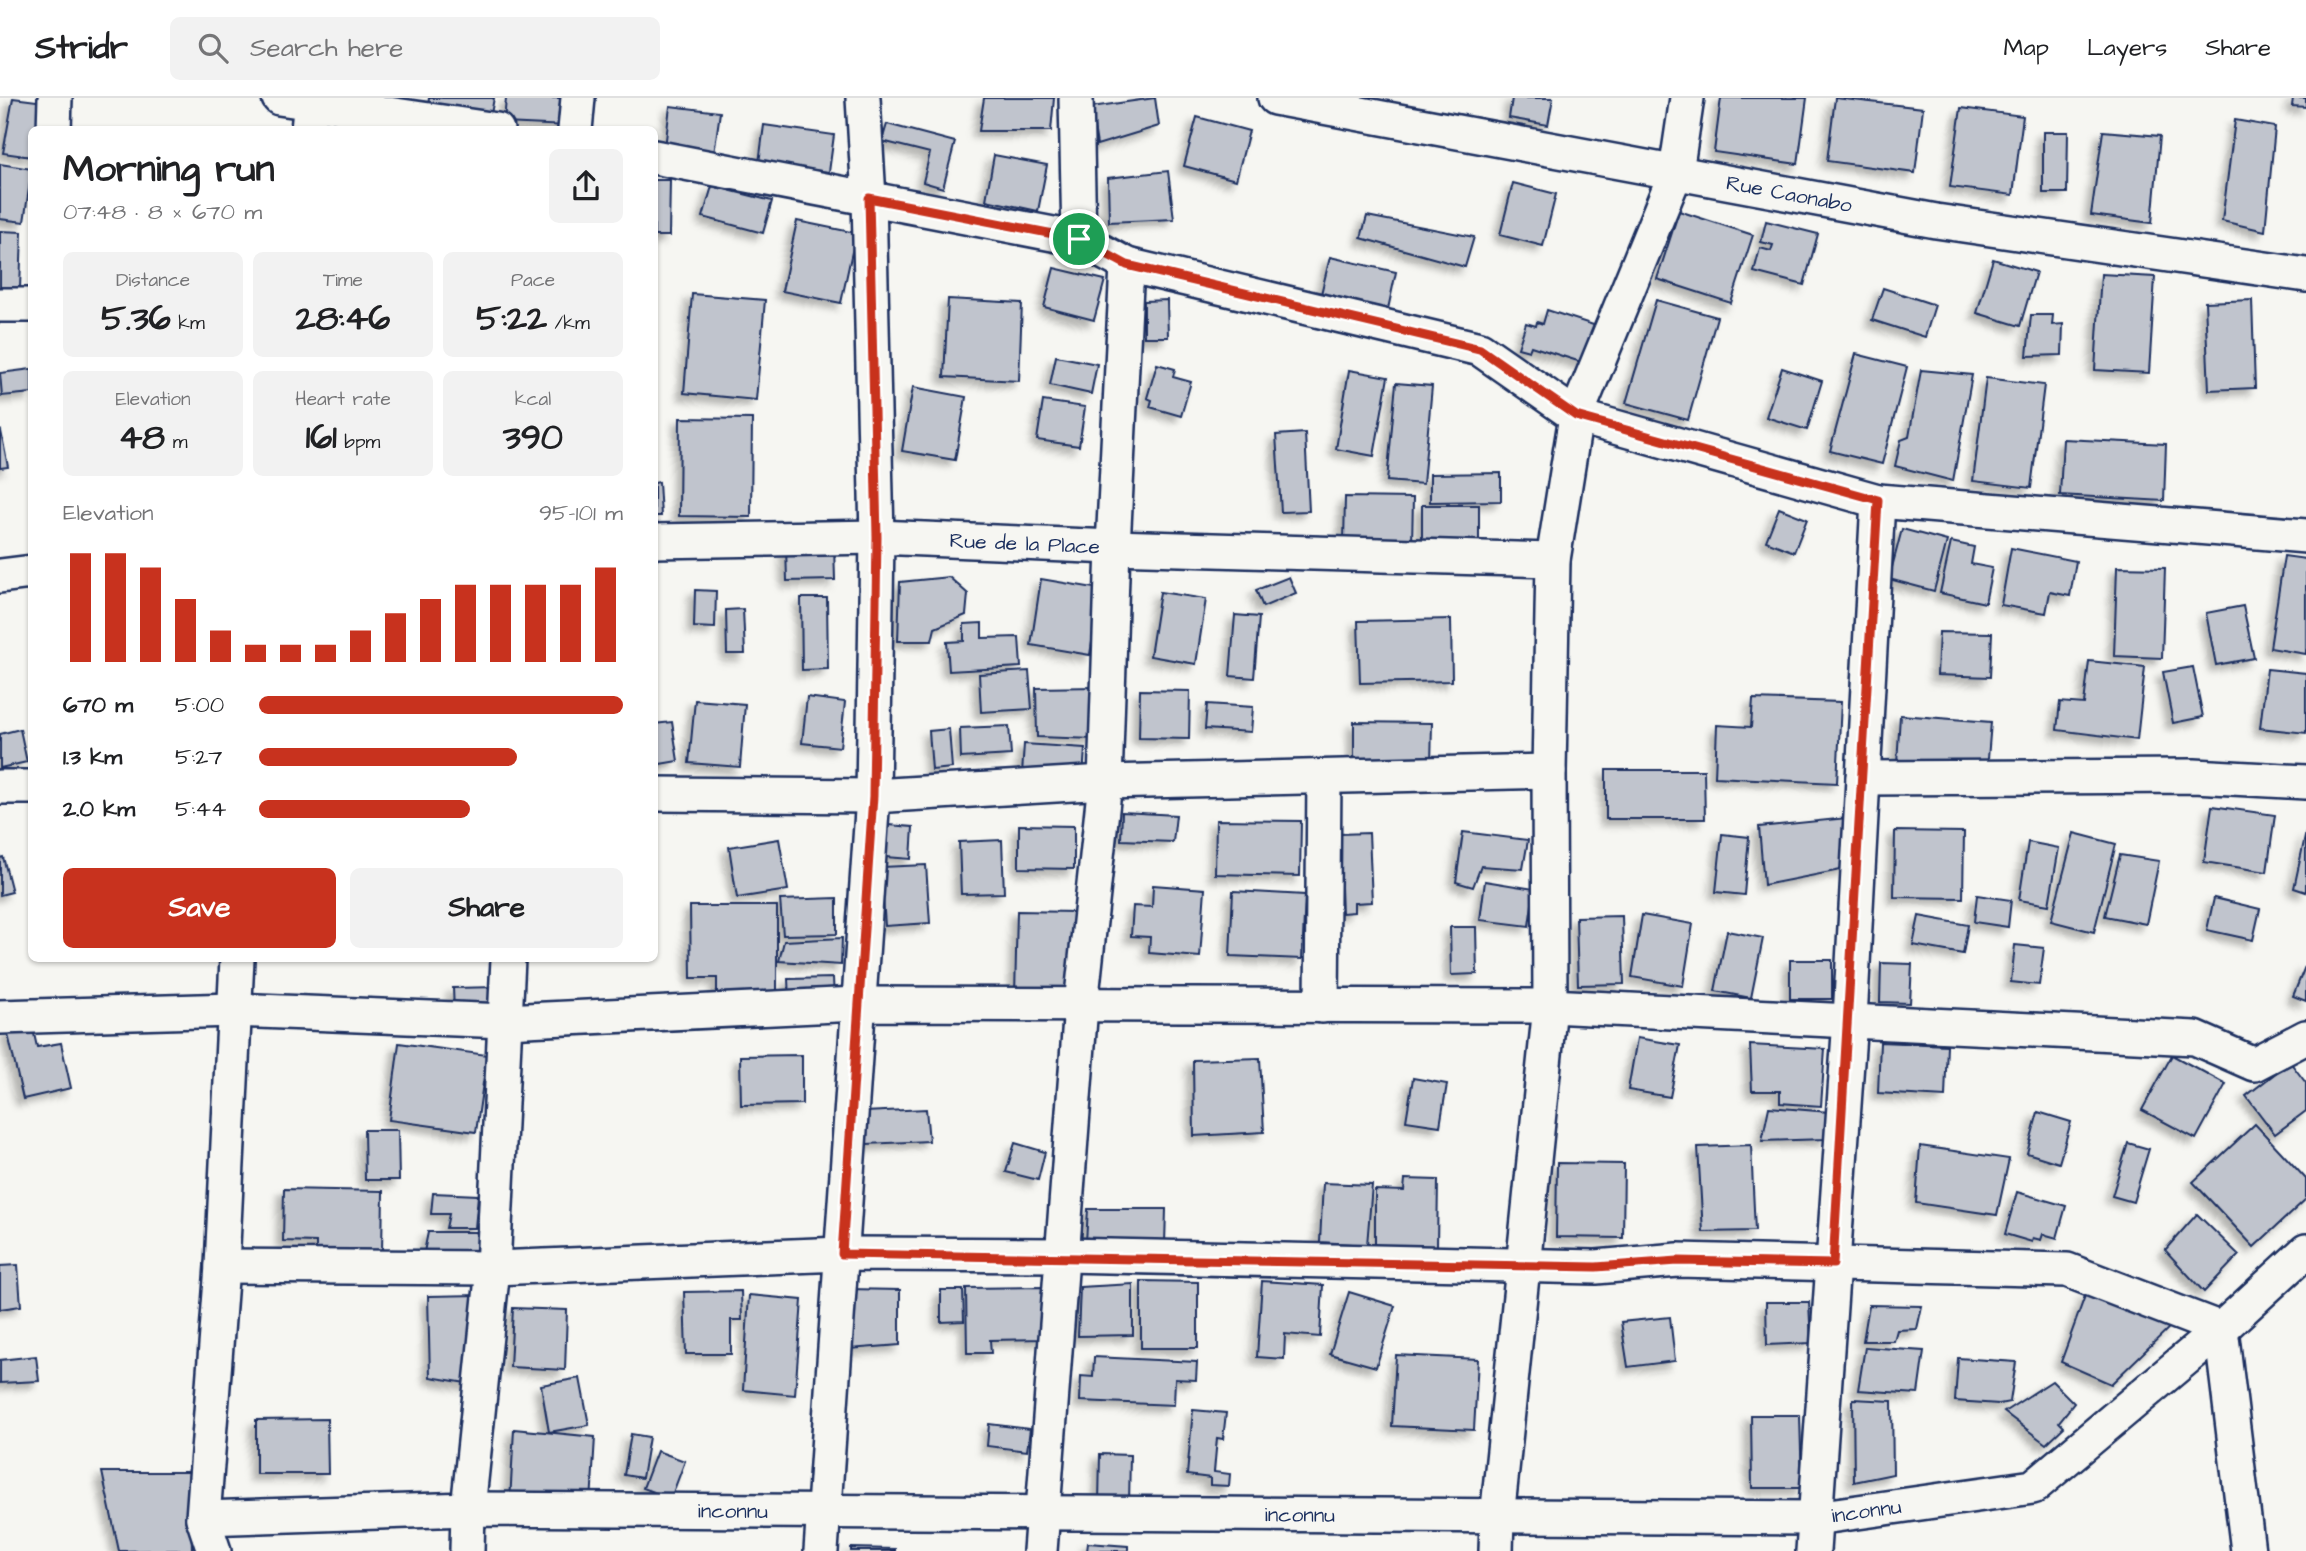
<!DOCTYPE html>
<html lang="en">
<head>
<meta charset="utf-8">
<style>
  :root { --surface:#fff; --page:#f2f2f2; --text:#202124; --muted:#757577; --line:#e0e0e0; --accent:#c8321e }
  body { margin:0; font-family:"Architects Daughter",sans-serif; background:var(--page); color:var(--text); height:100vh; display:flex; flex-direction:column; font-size:26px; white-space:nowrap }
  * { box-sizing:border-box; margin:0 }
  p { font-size:23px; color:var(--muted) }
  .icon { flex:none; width:38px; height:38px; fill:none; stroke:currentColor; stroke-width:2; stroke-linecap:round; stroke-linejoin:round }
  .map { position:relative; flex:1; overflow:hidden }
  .sheet { position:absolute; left:28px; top:28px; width:630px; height:836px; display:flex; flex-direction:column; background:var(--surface); border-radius:10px; box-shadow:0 2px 5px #0004 }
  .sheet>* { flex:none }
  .pin { position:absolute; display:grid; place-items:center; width:60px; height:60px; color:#fff; margin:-30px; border:4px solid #fff; border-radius:50%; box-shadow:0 2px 7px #0007 }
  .round { display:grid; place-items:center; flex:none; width:74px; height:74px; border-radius:10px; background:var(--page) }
  .head { display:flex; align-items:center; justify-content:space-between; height:119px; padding:0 35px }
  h1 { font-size:38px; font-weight:700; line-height:52px }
  .metrics { display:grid; grid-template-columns:repeat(3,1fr); gap:10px; height:119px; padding:7px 35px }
  .metrics div { display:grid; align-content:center; border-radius:10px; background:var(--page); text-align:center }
  .metrics b { font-size:35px; font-weight:700 }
  .metrics small { font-size:19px; font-weight:400 }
  .metrics p { font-size:19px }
  .chart { height:196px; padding:14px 35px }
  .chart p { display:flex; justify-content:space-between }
  .chart svg { width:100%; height:126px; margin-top:7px; stroke:var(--accent); stroke-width:6 }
  .cta { display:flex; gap:14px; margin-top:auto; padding:14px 35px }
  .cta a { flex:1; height:80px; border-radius:10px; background:var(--accent); color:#fff; font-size:28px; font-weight:700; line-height:80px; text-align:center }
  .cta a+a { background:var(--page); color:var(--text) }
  ul { padding:0 35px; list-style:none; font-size:23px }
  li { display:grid; grid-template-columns:112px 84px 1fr; align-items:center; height:52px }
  li i { height:18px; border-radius:9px; background:var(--accent) }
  header { display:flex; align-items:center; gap:42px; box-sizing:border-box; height:98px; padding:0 35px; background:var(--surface); border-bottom:2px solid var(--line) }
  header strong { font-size:33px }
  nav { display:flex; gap:38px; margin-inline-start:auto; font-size:24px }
  .search { width:490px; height:63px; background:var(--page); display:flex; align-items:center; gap:18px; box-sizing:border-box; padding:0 24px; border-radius:10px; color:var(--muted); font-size:26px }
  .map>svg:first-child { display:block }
</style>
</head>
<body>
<header>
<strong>Stridr</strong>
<div class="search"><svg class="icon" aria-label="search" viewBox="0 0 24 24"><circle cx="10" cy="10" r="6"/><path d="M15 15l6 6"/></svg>Search here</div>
<nav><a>Map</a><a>Layers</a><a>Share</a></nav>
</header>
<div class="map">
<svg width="2306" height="1453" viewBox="0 0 2306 1453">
  <defs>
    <filter id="shadow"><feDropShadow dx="-6" dy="6" stdDeviation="3.5" flood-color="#0004"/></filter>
  </defs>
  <rect width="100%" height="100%" fill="#f6f6f2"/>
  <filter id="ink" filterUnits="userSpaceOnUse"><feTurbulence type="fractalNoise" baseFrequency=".0143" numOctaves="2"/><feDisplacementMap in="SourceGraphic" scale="14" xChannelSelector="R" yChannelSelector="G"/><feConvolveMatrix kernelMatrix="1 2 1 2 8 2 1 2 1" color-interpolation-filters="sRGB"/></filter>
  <g filter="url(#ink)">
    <g fill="#c0c4cd" stroke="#1b2f5e" stroke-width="2" filter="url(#shadow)">
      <polygon points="13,0 45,4 40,32 32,32 32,59 3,55"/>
      <polygon points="429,0 494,0 491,16 428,8"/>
      <polygon points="506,0 568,0 567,28 504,25"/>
      <polygon points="984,0 1054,0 1051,33 979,33"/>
      <polygon points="1155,0 1159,28 1097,47 1091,9"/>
      <polygon points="1512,0 1553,0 1548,27 1509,20"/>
      <polygon points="1721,0 1807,0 1798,66 1714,54"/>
      <polygon points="1835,0 1923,10 1915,75 1827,63"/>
      <polygon points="2293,0 2306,0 2306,9 2292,8"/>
      <polygon points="670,8 720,14 714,56 665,50"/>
      <polygon points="1961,10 2023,18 2013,97 1950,89"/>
      <polygon points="1197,19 1249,33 1236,82 1184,68"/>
      <polygon points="2235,22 2275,29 2265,133 2222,123"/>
      <polygon points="887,26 955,44 943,90 923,84 930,55 882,43"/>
      <polygon points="764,27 834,37 829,74 759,65"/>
      <polygon points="2103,33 2160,38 2152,125 2091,117"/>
      <polygon points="2043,34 2068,34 2067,95 2043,95"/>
      <polygon points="994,57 1047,67 1038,113 986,102"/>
      <polygon points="0,66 32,71 24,124 0,121"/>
      <polygon points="1168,73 1174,121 1109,124 1108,80"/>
      <polygon points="654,82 670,82 669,138 654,138"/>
      <polygon points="1513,85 1556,96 1543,148 1500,137"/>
      <polygon points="712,88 772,103 763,135 703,119"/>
      <polygon points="1679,113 1753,137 1731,205 1657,181"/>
      <polygon points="1367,118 1474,139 1465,169 1361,140"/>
      <polygon points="797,123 856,135 841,205 782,193"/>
      <polygon points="1766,123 1818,136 1804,187 1754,174 1760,150 1771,153 1773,147 1761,144"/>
      <polygon points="0,133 22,134 20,191 0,192"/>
      <polygon points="1330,159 1396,174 1388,211 1321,196"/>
      <polygon points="1993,161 2036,174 2020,228 1977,215"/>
      <polygon points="1054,170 1105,182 1094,222 1044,209"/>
      <polygon points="2101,176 2155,179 2149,275 2095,272"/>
      <polygon points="1883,190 1935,207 1925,239 1872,222"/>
      <polygon points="692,196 765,202 756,302 684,295"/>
      <polygon points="948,201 1022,205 1019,283 944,279"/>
      <polygon points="1167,202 1168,239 1144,239 1144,203"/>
      <polygon points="1656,202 1717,219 1688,322 1626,305"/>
      <polygon points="2252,202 2255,290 2209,292 2205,204"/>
      <polygon points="1547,212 1606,231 1584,265 1531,248 1529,253 1518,250 1526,225 1536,228 1537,224 1543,226"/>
      <polygon points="2031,217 2053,217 2052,227 2063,226 2062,257 2027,258"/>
      <polygon points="1856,256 1907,269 1882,366 1830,353"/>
      <polygon points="1056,258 1097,266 1091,296 1050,287"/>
      <polygon points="1157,266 1175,271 1173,279 1191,284 1181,318 1150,309 1152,302 1147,300"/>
      <polygon points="1782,270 1822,283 1807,332 1766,319"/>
      <polygon points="32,271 32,295 2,298 0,275"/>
      <polygon points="1349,272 1388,279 1374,358 1336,351"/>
      <polygon points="1921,272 1972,277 1953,383 1895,368 1901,342 1909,339"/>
      <polygon points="1986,280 2044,287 2031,390 1973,383"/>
      <polygon points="1396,285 1432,288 1423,386 1387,383"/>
      <polygon points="913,289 966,299 955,362 902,353"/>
      <polygon points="1043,303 1085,309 1079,348 1037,342"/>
      <polygon points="680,320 752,321 751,419 679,418"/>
      <polygon points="1,333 8,369 0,370 0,334"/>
      <polygon points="1305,335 1309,413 1281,414 1276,337"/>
      <polygon points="2063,341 2166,346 2164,403 2060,397"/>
      <polygon points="1501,375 1501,403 1430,404 1430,376"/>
      <polygon points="659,384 661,418 654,418 654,385"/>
      <polygon points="1345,399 1413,400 1412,447 1344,445"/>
      <polygon points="1422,407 1479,407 1479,451 1422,450"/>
      <polygon points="1779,410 1807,421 1794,454 1766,443"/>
      <polygon points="1902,431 1947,443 1934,493 1889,481"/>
      <polygon points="1951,444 1974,449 1971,466 1992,470 1985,505 1940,495"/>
      <polygon points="834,447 835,482 787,483 786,448"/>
      <polygon points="2011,450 2076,463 2070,498 2050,494 2046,515 2001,507"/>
      <polygon points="2284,458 2306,461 2306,556 2270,550"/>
      <polygon points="2117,469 2165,470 2162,560 2114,558"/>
      <polygon points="949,479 968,496 966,517 935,530 932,543 898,543 900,484"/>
      <polygon points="1289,479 1296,495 1263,509 1256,492"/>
      <polygon points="1041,481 1100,491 1090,557 1031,547"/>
      <polygon points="695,492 716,493 715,530 694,529"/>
      <polygon points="1160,494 1206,501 1196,566 1150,558"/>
      <polygon points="801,500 827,500 828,571 802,572"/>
      <polygon points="2243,508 2254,560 2216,567 2206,515"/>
      <polygon points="743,511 745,556 727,556 726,512"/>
      <polygon points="1235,517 1259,519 1254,580 1230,578"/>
      <polygon points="1451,521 1452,583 1360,585 1358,523"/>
      <polygon points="982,525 982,540 1019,539 1021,569 949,573 947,544 964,543 964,526"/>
      <polygon points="1939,534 1992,535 1990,579 1937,577"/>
      <polygon points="2089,563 2145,569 2137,642 2057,632 2060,604 2084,606"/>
      <polygon points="2193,569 2203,619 2173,625 2163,574"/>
      <polygon points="2267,571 2306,575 2306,635 2260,630"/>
      <polygon points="1029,573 1032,611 981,614 979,576"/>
      <polygon points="1096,589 1095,641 1037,639 1036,590"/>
      <polygon points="1140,592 1190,593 1189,641 1139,640"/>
      <polygon points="807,599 845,604 840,649 802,645"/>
      <polygon points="1753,601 1841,604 1837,685 1715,679 1717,627 1751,629"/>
      <polygon points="695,602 745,606 740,669 689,665"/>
      <polygon points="1207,606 1253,609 1251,634 1205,631"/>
      <polygon points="1900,617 1991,624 1987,673 1897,666"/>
      <polygon points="672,624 678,663 654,667 654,626"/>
      <polygon points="1354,624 1432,625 1431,667 1354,666"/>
      <polygon points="1009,628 1011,657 961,660 960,630"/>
      <polygon points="20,631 27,664 0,670 0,636"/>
      <polygon points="949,631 952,670 932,672 929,633"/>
      <polygon points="1024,646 1085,650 1083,680 1022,676"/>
      <polygon points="1606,672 1704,672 1705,721 1606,721"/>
      <polygon points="2212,708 2275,717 2267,774 2204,764"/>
      <polygon points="1122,714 1176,717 1173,744 1121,742"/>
      <polygon points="1847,720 1846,771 1764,787 1759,729"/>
      <polygon points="1216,722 1301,723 1300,778 1215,776"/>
      <polygon points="888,727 913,729 911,761 886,759"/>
      <polygon points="1019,727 1074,728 1074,771 1019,770"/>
      <polygon points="1895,733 1964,734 1963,800 1894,799"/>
      <polygon points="1463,734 1528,742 1523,771 1481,768 1473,789 1456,784"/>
      <polygon points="2306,734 2306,794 2294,790"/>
      <polygon points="1369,735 1372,804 1354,805 1354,814 1342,815 1339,736"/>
      <polygon points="2074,735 2116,746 2094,834 2051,823"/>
      <polygon points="1722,736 1749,739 1744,797 1716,794"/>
      <polygon points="779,741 788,792 737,800 729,749"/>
      <polygon points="1002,742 1004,795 961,796 959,744"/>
      <polygon points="2028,744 2059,750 2049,807 2019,802"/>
      <polygon points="2120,757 2159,763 2146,826 2105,818"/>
      <polygon points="3,759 12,794 0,797 0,760"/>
      <polygon points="926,767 930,825 885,828 881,769"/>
      <polygon points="1485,783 1534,791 1529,828 1480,822"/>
      <polygon points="1153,787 1205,791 1200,859 1149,855 1150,839 1131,838 1133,808 1152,809"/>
      <polygon points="1233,793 1305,797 1302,861 1230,858"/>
      <polygon points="1977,797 2011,802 2008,829 1974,824"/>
      <polygon points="837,800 837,836 783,837 780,802"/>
      <polygon points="2214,800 2260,811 2253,842 2207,832"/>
      <polygon points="690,808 777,808 777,894 717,895 717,880 691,880"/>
      <polygon points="1017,813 1075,814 1074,898 1015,897"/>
      <polygon points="1642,817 1693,826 1683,888 1632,879"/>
      <polygon points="1622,818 1624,886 1578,887 1576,819"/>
      <polygon points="1919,818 1968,827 1963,856 1913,847"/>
      <polygon points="1450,829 1476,829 1477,876 1451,877"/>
      <polygon points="1727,833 1763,840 1751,900 1715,893"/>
      <polygon points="842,840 841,867 779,863 784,843"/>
      <polygon points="2015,847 2044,850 2039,887 2011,884"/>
      <rect x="1790" y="862" width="42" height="39"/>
      <polygon points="1881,865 1912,866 1910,905 1880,904"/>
      <polygon points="2306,866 2306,903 2293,898"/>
      <polygon points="833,880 834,900 789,901 788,881"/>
      <polygon points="497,889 497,913 454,913 453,890"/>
      <polygon points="32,927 37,949 61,945 71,990 23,1001 7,932"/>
      <polygon points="1637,940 1680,947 1670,999 1628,992"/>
      <polygon points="1880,944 1947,947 1945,999 1878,995"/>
      <polygon points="399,945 487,957 476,1034 389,1022"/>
      <polygon points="1750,947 1825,951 1821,1008 1780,1005 1780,993 1752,993"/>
      <polygon points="802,957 802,1006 741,1007 740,958"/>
      <polygon points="2172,957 2226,986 2196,1041 2142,1012"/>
      <polygon points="1260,960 1264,1034 1194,1038 1193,962"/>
      <polygon points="2290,964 2306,985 2306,1013 2275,1036 2246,998"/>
      <polygon points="1413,980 1447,986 1440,1028 1406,1023"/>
      <polygon points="1769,1009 1829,1014 1826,1041 1762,1043"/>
      <polygon points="926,1011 929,1043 867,1046 865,1014"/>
      <polygon points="2038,1014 2071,1024 2059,1065 2027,1055"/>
      <polygon points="2255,1026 2306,1081 2306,1101 2254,1149 2193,1084"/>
      <polygon points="364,1032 398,1032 399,1082 365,1082"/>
      <polygon points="1015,1045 1045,1054 1038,1082 1006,1074"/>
      <polygon points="2128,1045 2149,1051 2133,1104 2112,1098"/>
      <polygon points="1751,1047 1755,1133 1703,1134 1698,1049"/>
      <polygon points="1920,1048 2009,1061 1997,1117 1916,1105"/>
      <polygon points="1557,1065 1624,1066 1623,1140 1556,1139"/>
      <polygon points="1405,1081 1438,1082 1437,1148 1375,1147 1375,1092 1404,1093"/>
      <polygon points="1323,1085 1372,1087 1367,1147 1320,1144"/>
      <polygon points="284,1091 383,1093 382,1154 316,1153 316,1144 283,1143"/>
      <polygon points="2017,1094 2066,1108 2057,1140 2043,1136 2041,1142 2033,1140 2032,1144 2005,1136"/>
      <polygon points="433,1095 478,1097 475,1130 446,1130 449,1116 431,1116"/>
      <polygon points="1088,1111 1166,1111 1165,1146 1086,1144"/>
      <polygon points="2197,1116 2239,1157 2204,1194 2165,1152"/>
      <polygon points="428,1134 478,1134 475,1163 423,1159"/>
      <polygon points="18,1167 21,1208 0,1211 0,1168"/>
      <polygon points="1141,1183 1198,1184 1198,1250 1141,1250"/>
      <polygon points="1262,1183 1323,1187 1320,1239 1285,1236 1284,1261 1257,1259"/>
      <polygon points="1133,1186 1133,1237 1078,1238 1080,1189"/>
      <polygon points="1044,1189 1045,1241 990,1242 991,1255 967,1255 966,1190"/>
      <polygon points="848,1191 900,1192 900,1247 849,1251"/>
      <polygon points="941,1192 963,1192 964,1223 941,1224"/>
      <polygon points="741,1193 742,1222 731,1222 731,1256 686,1256 684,1194"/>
      <polygon points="1349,1194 1395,1208 1376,1269 1330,1256"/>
      <polygon points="2086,1195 2172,1227 2111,1286 2061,1264"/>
      <polygon points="478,1197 472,1286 430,1279 428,1198"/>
      <polygon points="749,1197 802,1202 795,1297 743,1292"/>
      <polygon points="1766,1204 1809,1204 1811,1245 1767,1247"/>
      <polygon points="1869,1207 1922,1208 1917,1231 1897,1232 1894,1243 1863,1243"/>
      <polygon points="513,1210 567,1212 565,1272 510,1269"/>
      <polygon points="1670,1219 1675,1263 1628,1269 1621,1224"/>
      <polygon points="1865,1249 1924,1253 1918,1296 1858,1292"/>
      <polygon points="1396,1257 1478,1261 1474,1332 1392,1328"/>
      <polygon points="36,1258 39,1283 0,1285 0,1262"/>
      <polygon points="1094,1259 1197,1264 1196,1282 1175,1281 1174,1307 1080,1303 1081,1278 1093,1279"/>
      <polygon points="1958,1260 2016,1264 2010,1304 1999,1306 1955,1303"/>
      <polygon points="580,1280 589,1327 549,1334 541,1287"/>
      <polygon points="2052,1283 2074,1305 2059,1324 2064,1329 2046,1346 2004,1314"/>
      <polygon points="1853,1301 1892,1303 1893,1376 1854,1384"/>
      <polygon points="1193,1312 1226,1315 1223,1341 1217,1340 1214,1374 1230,1376 1229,1388 1210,1387 1210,1380 1187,1377"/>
      <polygon points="1751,1317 1800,1317 1802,1390 1752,1390"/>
      <polygon points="327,1321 328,1376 256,1376 256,1322"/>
      <polygon points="989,1326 1030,1331 1027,1353 987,1348"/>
      <polygon points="514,1331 595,1339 591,1405 510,1404"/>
      <polygon points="631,1336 649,1339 642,1380 624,1377"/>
      <polygon points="657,1353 685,1363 671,1400 643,1390"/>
      <polygon points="1100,1356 1130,1357 1129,1406 1099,1405"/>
      <polygon points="102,1374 190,1374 192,1452 119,1453"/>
      <polygon points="1088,1445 1128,1448 1128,1453 1087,1453"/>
      <polygon points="851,1450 895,1451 895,1453 851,1453"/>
    </g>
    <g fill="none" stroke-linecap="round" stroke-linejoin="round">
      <defs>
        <g id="minor">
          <polyline points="279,0 497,32"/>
          <polyline points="1076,0 1079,141"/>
          <path id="s1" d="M 1275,0 L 1936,123 L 2306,177"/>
          <polyline points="54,32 55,0"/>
          <polyline points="308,32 311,2"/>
          <polyline points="575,32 578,0"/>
          <polyline points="654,59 1079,141 1127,167 1480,251 1576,318 1878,403 2306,438"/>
          <polyline points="0,207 32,207"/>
          <path id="s2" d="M 654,443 L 877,439 L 1113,449 L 1127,167"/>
          <polyline points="0,478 32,474"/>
          <polyline points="1863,680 2194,678 2306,684"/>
          <polyline points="0,689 32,689"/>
          <polyline points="654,696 873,698 1105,684 1549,673"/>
          <polyline points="1322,908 1324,679"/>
          <polyline points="0,919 233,912 505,923 857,906 1550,908 2195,940 2254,966 2306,939"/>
          <polyline points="222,1168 493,1170 842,1156 1064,1157 1596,1169 1678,1162 2067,1172 2221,1231 2248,1453"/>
          <path id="s3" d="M 203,1420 L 468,1411 L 1815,1420 L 2033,1389 L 2221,1231 L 2306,1153"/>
          <polyline points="214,1453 203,1420 222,1168 237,861"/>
          <polyline points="467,1453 468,1411 493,1170 508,861"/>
          <polyline points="821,1453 873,698 877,439 869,100 863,0"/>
          <polyline points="1040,1453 1081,907 1105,684 1113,449 1553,462"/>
          <polyline points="1496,1453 1497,1420 1550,908 1549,673 1553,462 1576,318 1676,74 1687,0"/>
          <polyline points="1813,1453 1850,921 1878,403"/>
        </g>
      </defs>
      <use href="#minor" stroke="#1b2f5e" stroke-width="38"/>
      <use href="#minor" stroke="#f6f6f2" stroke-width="33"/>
    </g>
  </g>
  <g fill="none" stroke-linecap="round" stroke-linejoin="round" filter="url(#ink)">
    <defs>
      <polygon id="route" points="869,100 1079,141 1127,167 1480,251 1576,318 1878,402 1833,1166 1678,1163 1596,1169 842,1156 873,698 877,439"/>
    </defs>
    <use href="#route" stroke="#fff" stroke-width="14"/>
    <use href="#route" stroke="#c8321e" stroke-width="9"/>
  </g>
  <g text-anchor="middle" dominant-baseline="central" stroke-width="5" stroke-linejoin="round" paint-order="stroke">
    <g font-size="21" fill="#1b2f5e" stroke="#f6f6f2">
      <text stroke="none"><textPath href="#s1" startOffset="523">Rue Caonabo</textPath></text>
      <text stroke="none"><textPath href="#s2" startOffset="371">Rue de la Place</textPath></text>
      <text stroke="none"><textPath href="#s3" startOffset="1664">inconnu</textPath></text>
      <text stroke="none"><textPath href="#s3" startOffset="530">inconnu</textPath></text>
      <text stroke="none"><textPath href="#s3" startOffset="1097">inconnu</textPath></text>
    </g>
  </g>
</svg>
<div class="pin" style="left:1079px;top:141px;background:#1e9e55"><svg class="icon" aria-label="arrive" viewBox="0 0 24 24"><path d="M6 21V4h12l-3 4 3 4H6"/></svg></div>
<section class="sheet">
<div class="head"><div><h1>Morning run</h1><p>07:48 · 8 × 670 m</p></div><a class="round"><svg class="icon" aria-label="share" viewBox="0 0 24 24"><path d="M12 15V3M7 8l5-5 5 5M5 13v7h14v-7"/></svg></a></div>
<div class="metrics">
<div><p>Distance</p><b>5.36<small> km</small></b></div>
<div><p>Time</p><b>28:46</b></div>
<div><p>Pace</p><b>5:22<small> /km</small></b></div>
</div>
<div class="metrics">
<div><p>Elevation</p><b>48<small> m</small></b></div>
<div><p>Heart rate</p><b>161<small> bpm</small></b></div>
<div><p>kcal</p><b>390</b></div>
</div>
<div class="chart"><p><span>Elevation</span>95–101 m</p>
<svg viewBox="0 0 160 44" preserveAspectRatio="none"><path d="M5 44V6M15 44V6M25 44V11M35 44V22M45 44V33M55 44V38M65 44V38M75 44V38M85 44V33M95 44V27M105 44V22M115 44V17M125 44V17M135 44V17M145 44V17M155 44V11"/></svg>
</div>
<ul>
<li><b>670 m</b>5:00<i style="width:100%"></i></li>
<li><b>1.3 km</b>5:27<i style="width:71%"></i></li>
<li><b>2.0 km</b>5:44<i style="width:58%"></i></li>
</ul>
<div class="cta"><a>Save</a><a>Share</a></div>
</section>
</div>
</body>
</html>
